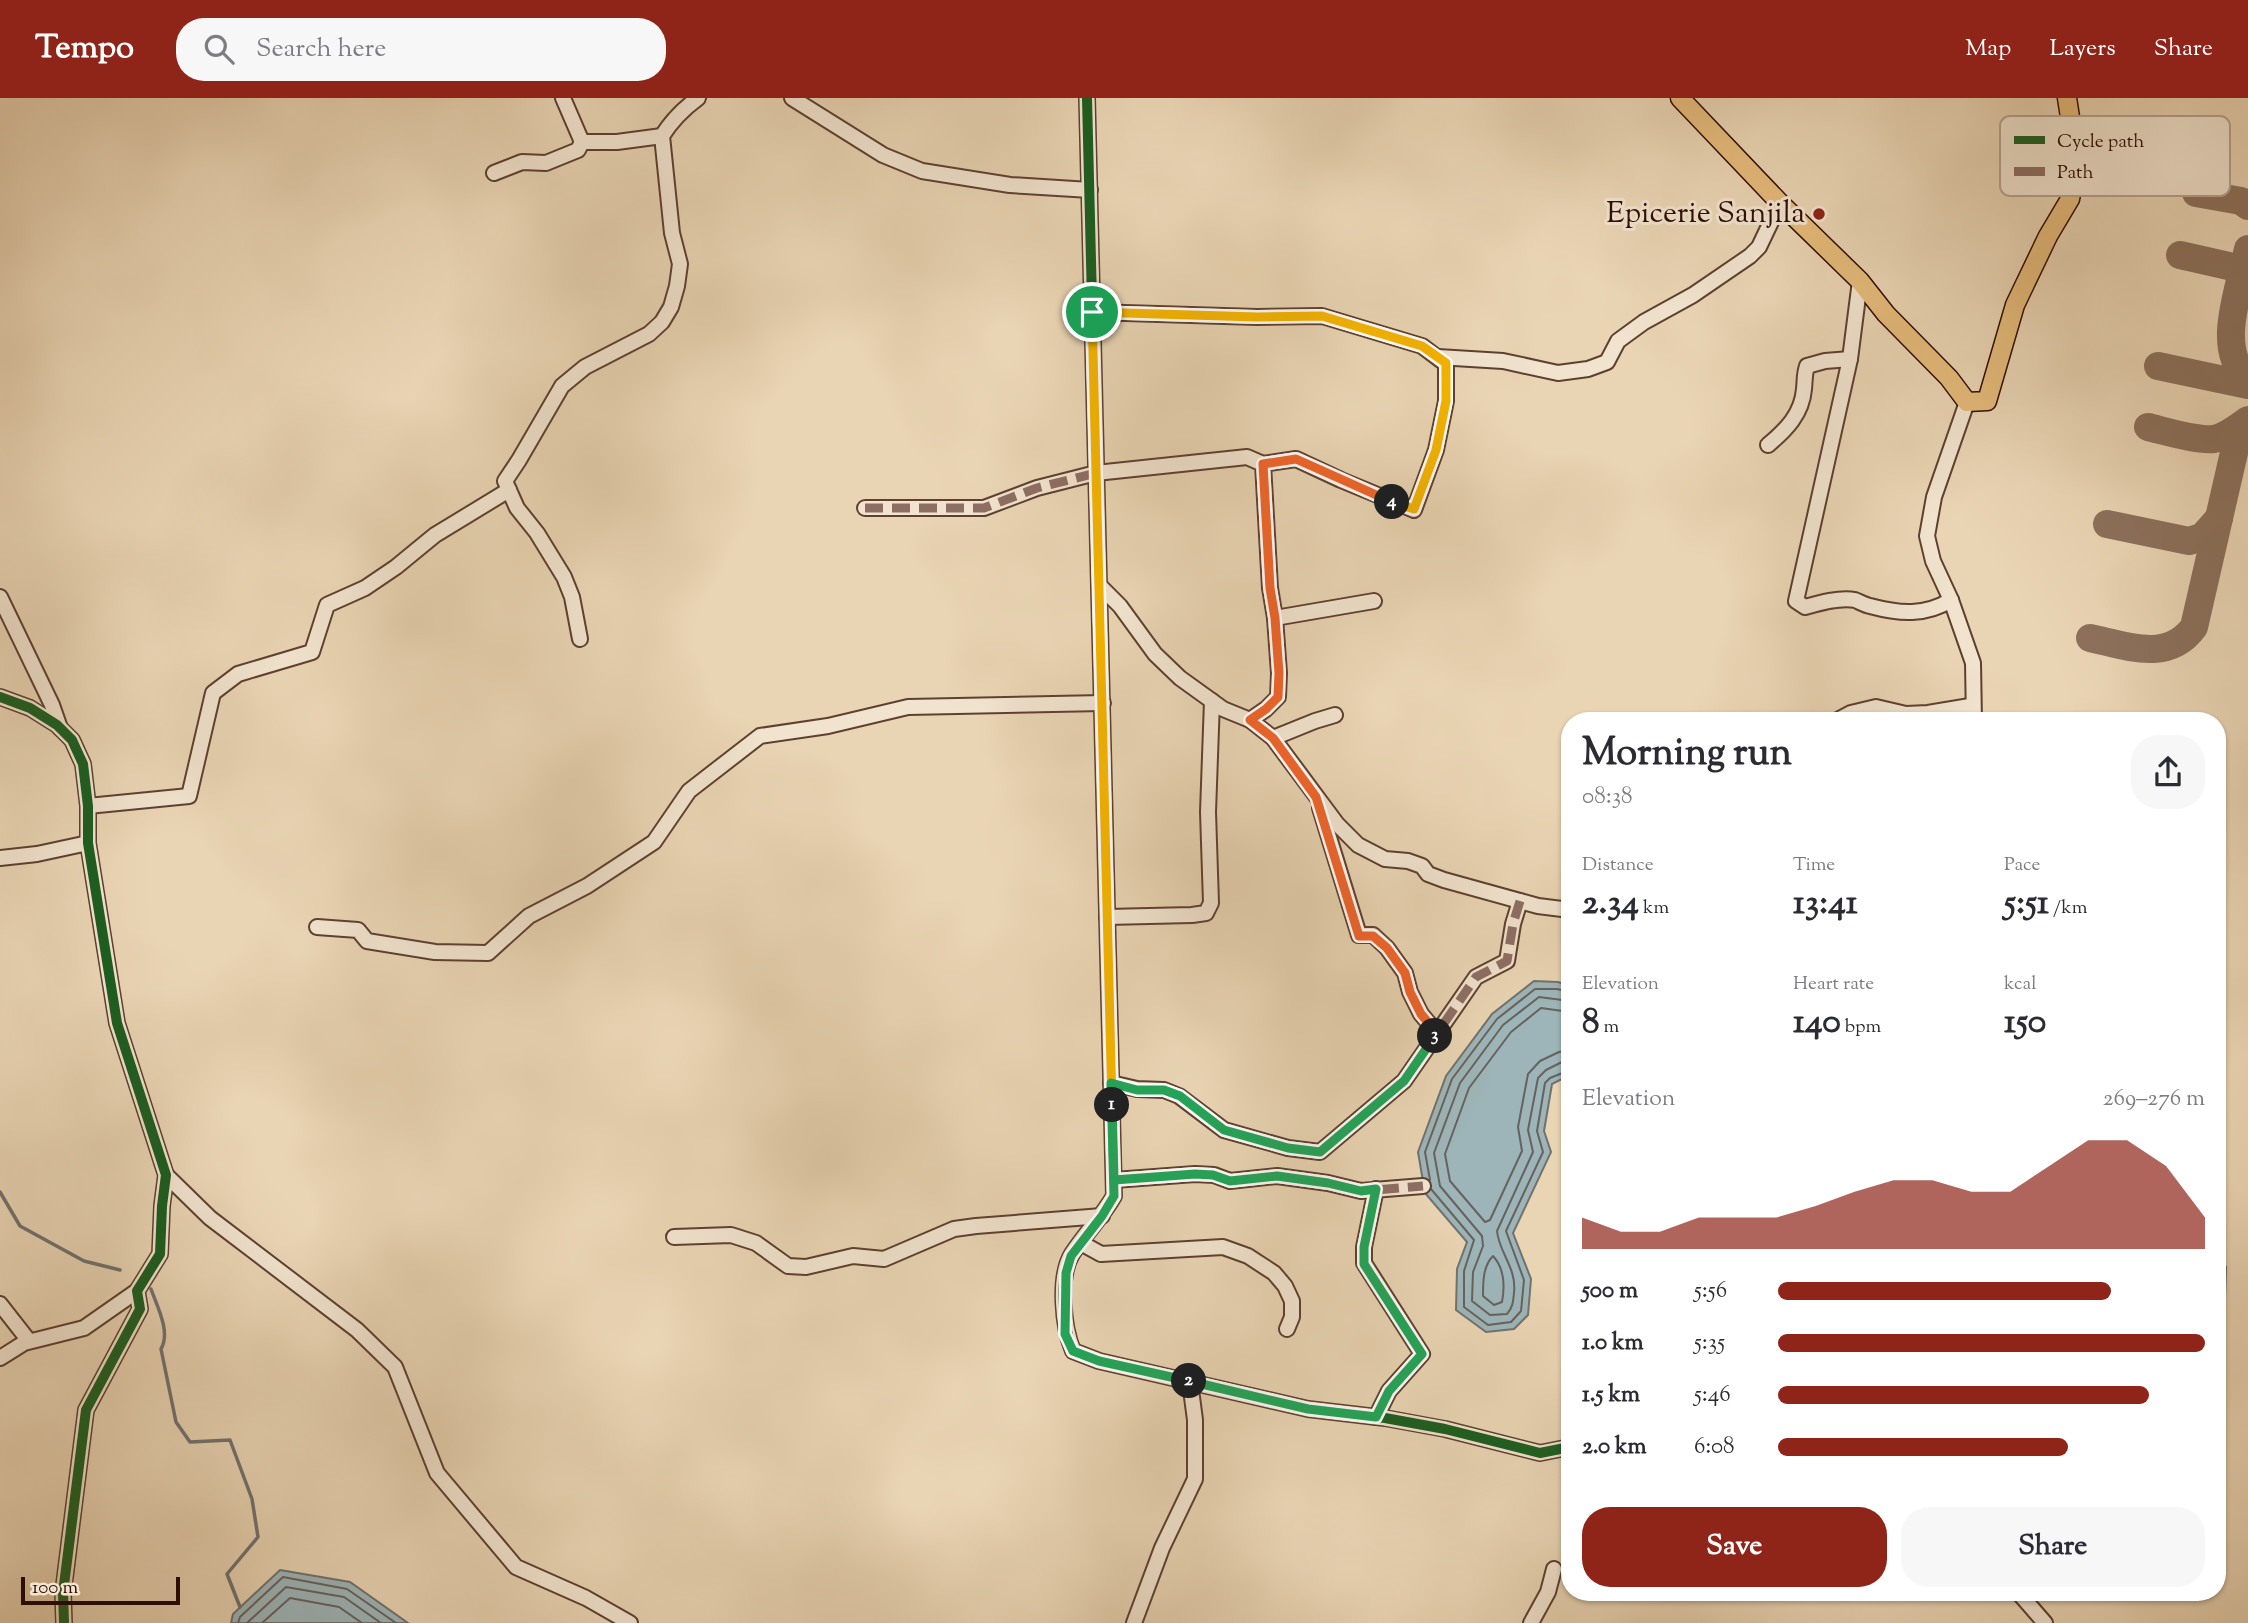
<!DOCTYPE html>
<html lang="en">
<head>
<meta charset="utf-8">
<style>
  :root { --surface:#fff; --page:#f7f7f7; --text:#2b2b33; --muted:#7c7c81; --accent:#8f2418 }
  body { margin:0; font-family:"Sorts Mill Goudy",serif; background:var(--page); color:var(--text); height:100vh; display:flex; flex-direction:column; font-size:26px; white-space:nowrap }
  * { box-sizing:border-box; margin:0 }
  p { font-size:23px; color:var(--muted) }
  .icon { flex:none; width:38px; height:38px; fill:none; stroke:currentColor; stroke-width:2; stroke-linecap:round; stroke-linejoin:round }
  .map { position:relative; flex:1; overflow:hidden }
  .side { position:absolute; left:1561px; top:614px; width:665px; height:889px; display:flex; flex-direction:column; background:var(--surface); border-radius:28px; box-shadow:0 2px 5px #0004 }
  .side>* { flex:none }
  .scale { position:absolute; left:21px; bottom:18px; width:159px; box-sizing:border-box; padding-left:7px; border:4px solid #2f0e04; border-top:0; font-size:19px; line-height:24px; white-space:nowrap; color:#2f0e04; -webkit-text-stroke:5px #f1e3ce; paint-order:stroke }
  .pin { position:absolute; display:grid; place-items:center; width:60px; height:60px; color:#fff; margin:-30px; border:4px solid #fff; border-radius:50%; box-shadow:0 2px 7px #0007 }
  .km { position:absolute; width:35px; height:35px; margin:-18px; border-radius:50%; background:#222; color:#fff; font-size:19px; line-height:35px; text-align:center }
  .round { display:grid; place-items:center; flex:none; width:74px; height:74px; border-radius:28px; background:var(--page) }
  .overview { display:flex; align-items:center; justify-content:space-between; height:119px; padding:0 21px }
  h1 { font-size:38px; font-weight:700; line-height:52px }
  .figures { display:grid; grid-template-columns:repeat(3,1fr); gap:10px; height:119px; padding:7px 21px }
  .figures div { display:grid; align-content:center }
  .figures b { font-size:35px; font-weight:700 }
  .figures small { font-size:19px; font-weight:400 }
  .figures p { font-size:19px }
  .chart { height:196px; padding:14px 21px }
  .chart p { display:flex; justify-content:space-between }
  .chart svg { width:100%; height:126px; margin-top:7px; fill:var(--accent); opacity:.7 }
  .primary-button { display:flex; gap:14px; margin-top:auto; padding:14px 21px }
  .primary-button a { flex:1; height:80px; border-radius:28px; background:var(--accent); color:#fff; font-size:28px; font-weight:700; line-height:80px; text-align:center }
  .primary-button a+a { background:var(--page); color:var(--text) }
  ul { padding:0 21px; list-style:none; font-size:23px }
  li { display:grid; grid-template-columns:112px 84px 1fr; align-items:center; height:52px }
  li i { height:18px; border-radius:9px; background:var(--accent) }
  header { display:flex; align-items:center; gap:42px; box-sizing:border-box; height:98px; padding:0 35px; background:var(--accent); color:#fff }
  header strong { font-size:33px }
  nav { display:flex; gap:38px; margin-inline-start:auto; font-size:24px }
  .search { width:490px; height:63px; background:var(--page); display:flex; align-items:center; gap:18px; box-sizing:border-box; padding:0 24px; border-radius:28px; color:var(--muted); font-size:26px }
  .map>svg:first-child { display:block }
</style>
</head>
<body>
<header>
<strong>Tempo</strong>
<div class="search"><svg class="icon" aria-label="search" viewBox="0 0 24 24"><circle cx="10" cy="10" r="6"/><path d="M15 15l6 6"/></svg>Search here</div>
<nav><a>Map</a><a>Layers</a><a>Share</a></nav>
</header>
<div class="map">
<svg width="2248" height="1525" viewBox="0 0 2248 1525">
  <rect width="100%" height="100%" fill="#e9d4b3"/>
  <filter id="stains"><feTurbulence type="fractalNoise" baseFrequency=".00286" numOctaves="4"/><feColorMatrix values="0 0 0 0 .2 0 0 0 0 .09 0 0 0 0 .02 0 0 0 .5 -.17"/></filter>
  <radialGradient id="worn" r=".72"><stop offset=".6" stop-color="#630" stop-opacity="0"/><stop offset="1" stop-color="#630" stop-opacity=".3"/></radialGradient>
  <g fill="#9db5b8" stroke="#717270" stroke-width="2">
    <polygon points="1534,883 1558,884 1570,888 1570,931 1568,933 1570,977 1552,986 1544,1033 1551,1054 1513,1135 1531,1181 1528,1217 1514,1231 1486,1234 1456,1212 1457,1171 1467,1144 1425,1095 1418,1054 1446,978 1492,916"/>
    <polygon points="2217,1152 2226,1169 2225,1199 2217,1220"/>
    <polygon points="280,1472 350,1484 408,1525 231,1525 233,1516"/>
  </g>
  <g fill="none" stroke-linecap="round" stroke-linejoin="round">
    <g stroke="#66625e" stroke-width="2">
      <path d="M 1570,903 L 1539,899 L 1503,927 L 1460,985 L 1434,1055 L 1440,1088 L 1482,1138 L 1483,1148 L 1473,1174 L 1472,1203 L 1490,1217 L 1507,1216 C 1513,1209 1513,1204 1514,1195 C 1517,1170 1499,1155 1497,1133 L 1533,1054 L 1528,1032 L 1538,980 L 1546,972 L 1562,964 L 1570,963"/>
      <polyline points="1570,914 1541,910 1511,934 1469,990 1445,1056 1450,1083 1485,1124 1490,1122 1522,1053 1518,1029 1528,976 1540,963 1559,954 1570,952"/>
      <polyline points="1430,1082 1425,1054 1452,981 1497,921 1535,891 1557,891 1570,894"/>
      <polyline points="1431,1091 1474,1142 1464,1173 1464,1209 1488,1227 1511,1224 1521,1213 1524,1182 1506,1133 1543,1054 1537,1033 1545,985 1550,980 1570,972"/>
      <path d="M 1493,1158 C 1505,1171 1505,1188 1502,1204 L 1494,1207 L 1483,1198 C 1483,1184 1483,1168 1493,1158 Z"/>
      <polyline points="238,1525 240,1519 283,1479 347,1491 396,1525"/>
      <polyline points="247,1525 286,1489 344,1499 381,1525"/>
      <polyline points="262,1525 290,1500 339,1509 362,1525"/>
    </g>
    <g stroke="#717270" stroke-width="3.5">
      <polyline points="0,1094 20,1128 84,1163 120,1172"/>
      <path d="M 151,1191 C 157,1208 171,1234 161,1251 L 176,1324 L 190,1344 L 230,1342 L 252,1401 L 258,1439 L 227,1476 L 240,1509"/>
    </g>
    <g stroke="#8c715c" stroke-width="28">
      <polyline points="2196,95 2241,103 2248,108"/>
      <path d="M 2248,151 C 2240,189 2214,252 2248,281"/>
      <polyline points="2180,157 2233,169 2242,180"/>
      <polyline points="2158,268 2248,287"/>
      <path d="M 2148,329 C 2165,333 2198,343 2214,341 C 2226,339 2238,329 2248,322"/>
      <polyline points="2107,426 2189,443 2202,439 2219,420"/>
      <path d="M 2090,540 C 2127,548 2168,565 2194,529 L 2236,346 L 2248,327"/>
    </g>
    <defs>
      <g id="minor">
        <polyline points="563,0 582,44 617,44 662,38"/>
        <polyline points="792,0 883,57 922,73 1010,87 1090,92"/>
        <path d="M 1087,0 L 1114,1098 C 1102,1119 1085,1136 1072,1156 C 1058,1179 1063,1229 1073,1253 L 1099,1263 L 1308,1311 L 1385,1320 L 1445,1331 L 1540,1355 L 1570,1349"/>
        <polyline points="494,75 522,64 546,65 578,52 582,44"/>
        <path d="M 1860,183 L 1850,261 L 1796,503 L 1805,509 C 1819,505 1840,499 1855,502 C 1860,504 1865,507 1870,508 C 1900,516 1925,518 1951,502"/>
        <polyline points="1092,214 1257,219 1322,218 1422,248 1446,266 1446,303 1436,352 1414,412 1341,382 1296,361 1263,366"/>
        <polyline points="1438,259 1503,263 1558,275 1588,271 1607,264 1618,243 1644,224 1693,197 1750,158 1759,149 1780,105"/>
        <polyline points="1967,304 1934,399 1927,438 1933,463 1951,502 1973,565 1974,623"/>
        <path d="M 1768,347 C 1786,332 1802,316 1804,291 C 1805,282 1804,277 1807,268 L 1825,263 L 1850,261"/>
        <polyline points="865,410 984,410 1037,390 1096,375 1247,359 1263,366 1270,490 1275,520 1279,575 1278,599 1266,611 1250,622 1223,611 1180,580 1155,556 1120,508 1099,487"/>
        <polyline points="0,499 52,607 60,630"/>
        <polyline points="1275,520 1374,503"/>
        <path d="M 580,541 L 572,499 L 564,479 L 537,435 L 517,410 L 505,383 L 519,362 L 562,288 L 585,269 L 649,236 L 662,224 L 671,209 L 677,188 L 680,166 L 672,135 L 662,38 C 672,22 683,11 698,0"/>
        <polyline points="0,599 30,610 57,627 72,642 83,666 88,708 88,745 117,925 166,1077 162,1108 160,1156 137,1193 140,1211 86,1312 63,1495 64,1525"/>
        <polyline points="1250,622 1273,640 1337,726 1358,747 1385,761 1408,763 1422,768 1428,776 1444,782 1538,808 1570,812"/>
        <polyline points="1836,623 1851,615 1876,609 1906,616 1928,615 1970,608 1973,605"/>
        <polyline points="1273,640 1315,623 1335,617"/>
        <polyline points="88,708 189,698 213,595 238,576 312,554 327,507 365,490 396,469 435,437 509,392"/>
        <polyline points="1320,710 1359,837 1373,837 1387,850 1405,875 1410,894 1421,916 1437,935"/>
        <polyline points="0,760 37,756 88,745"/>
        <polyline points="1107,819 1192,817 1206,815 1211,805 1208,714 1212,603"/>
        <polyline points="317,829 358,832 367,843 435,854 488,855 529,818 587,788 654,744 689,693 760,638 828,628 908,609 1103,605"/>
        <polyline points="1111,985 1137,991 1164,992 1179,998 1224,1032 1288,1050 1320,1054 1404,983 1476,879 1507,863 1513,826 1520,803"/>
        <polyline points="166,1077 210,1120 357,1232 395,1269 437,1375 516,1469 586,1500 630,1525"/>
        <polyline points="1114,1082 1195,1076 1214,1077 1230,1083 1277,1078 1328,1085 1361,1093 1423,1088"/>
        <polyline points="674,1139 731,1137 756,1145 788,1168 806,1169 853,1158 884,1161 954,1131 976,1128 1102,1118"/>
        <polyline points="1081,1145 1101,1156 1223,1149 1248,1158 1274,1175 1285,1188 1292,1203 1292,1219 1287,1231"/>
        <polyline points="0,1206 29,1243"/>
        <polyline points="0,1260 24,1245 84,1230 137,1193"/>
        <polyline points="1376,1319 1389,1293 1422,1256 1364,1165 1364,1149 1376,1091"/>
        <polyline points="2018,1494 2045,1525"/>
        <polyline points="1134,1525 1162,1450 1195,1381 1195,1322 1190,1284"/>
        <polyline points="1531,1525 1548,1494 1554,1471"/>
      </g>
      <polyline id="major" points="1680,0 1780,105 1860,183 1886,216 1949,280 1967,304 1987,303 2015,207 2048,138 2070,101 2077,64 2067,0"/>
    </defs>
    <use href="#minor" stroke="#5e4030" stroke-width="18"/>
    <use href="#major" stroke="#2f0e04" stroke-width="21"/>
    <use href="#minor" stroke="#f1e3ce" stroke-width="14"/>
    <use href="#major" stroke="#e4ba7a" stroke-width="18"/>
    <g stroke="#8d6e63" stroke-width="9" stroke-dasharray="18 9" stroke-linecap="butt">
      <polyline points="865,410 984,410 1037,390 1096,375"/>
      <polyline points="1316,699 1359,837 1373,837 1387,850 1405,875 1410,894 1421,916 1437,935"/>
      <polyline points="1111,985 1137,991 1164,992 1179,998 1224,1032 1288,1050 1320,1054 1404,983 1476,879 1507,863 1513,826 1520,803"/>
      <polyline points="1114,1082 1195,1076 1214,1077 1230,1083 1277,1078 1328,1085 1361,1093 1423,1088"/>
      <polyline points="1376,1319 1389,1293 1422,1256 1364,1165 1364,1149 1376,1091"/>
    </g>
    <defs>
      <g id="cycleway">
        <path d="M 1087,0 L 1114,1098 C 1102,1119 1085,1136 1072,1156 C 1058,1179 1063,1229 1073,1253 L 1099,1263 L 1308,1311 L 1385,1320 L 1445,1331 L 1540,1355 L 1570,1349"/>
        <polyline points="0,599 30,610 57,627 72,642 83,666 88,708 88,745 117,925 166,1077 162,1108 160,1156 137,1193 140,1211 86,1312 63,1495 64,1525"/>
      </g>
    </defs>
    <use href="#cycleway" stroke="#f1e3ce" stroke-width="15"/>
    <use href="#cycleway" stroke="#1b5e20" stroke-width="10"/>
  </g>
  <g fill="none" stroke-linecap="round" stroke-linejoin="round">
    <defs>
      <polyline id="split-1" points="1092,214 1112,1007"/>
      <polyline id="split-2" points="1112,1007 1114,1082 1195,1076 1213,1077 1230,1083 1277,1078 1328,1085 1361,1093 1376,1091 1364,1149 1364,1166 1422,1256 1389,1293 1376,1319 1308,1311 1189,1283"/>
      <polyline id="split-3" points="1189,1283 1099,1263 1073,1253 1065,1236 1066,1175 1071,1158 1102,1118 1114,1098 1111,985 1137,992 1164,992 1180,998 1224,1032 1288,1050 1320,1054 1404,983 1435,938"/>
      <polyline id="split-4" points="1392,404 1296,361 1263,366 1270,490 1275,520 1279,575 1278,599 1266,611 1250,622 1273,640 1316,699 1359,838 1373,838 1387,850 1405,875 1410,894 1421,916 1437,935 1435,938"/>
      <polyline id="split-5" points="1092,214 1257,219 1322,218 1422,248 1446,265 1446,303 1436,352 1414,411 1392,404"/>
    </defs>
    <use href="#split-1" stroke="#fff" stroke-width="14"/>
    <use href="#split-2" stroke="#fff" stroke-width="14"/>
    <use href="#split-3" stroke="#fff" stroke-width="14"/>
    <use href="#split-4" stroke="#fff" stroke-width="14"/>
    <use href="#split-5" stroke="#fff" stroke-width="14"/>
    <use href="#split-1" stroke="#f5b400" stroke-width="9"/>
    <use href="#split-2" stroke="#22a559" stroke-width="9"/>
    <use href="#split-3" stroke="#22a559" stroke-width="9"/>
    <use href="#split-4" stroke="#f0652b" stroke-width="9"/>
    <use href="#split-5" stroke="#f5b400" stroke-width="9"/>
  </g>
  <circle fill="#8f2418" stroke="#f1e3ce" stroke-width="2.5" cx="1819" cy="116" r="7"/>
  <g text-anchor="middle" dominant-baseline="central" stroke-width="6" stroke-linejoin="round" paint-order="stroke">
    <g font-size="30" fill="#2f0e04" stroke="#f1e3ce" text-anchor="end">
      <text x="1805" y="116">Epicerie Sanjila</text>
    </g>
  </g>
  <rect x="2000" y="18" width="230" height="80" rx="10" fill="#f1e3ce" stroke="#b7a391" stroke-width="2"/>
  <rect x="2014" y="38" width="31" height="8" fill="#1b5e20"/>
  <rect x="2014" y="69" width="31" height="9" fill="#8d6e63"/>
  <g font-size="19" fill="#2f0e04">
    <text x="2057" y="49">Cycle path</text>
    <text x="2057" y="80">Path</text>
  </g>
  <rect width="100%" height="100%" filter="url(#stains)"/>
  <rect width="100%" height="100%" fill="url(#worn)"/>
</svg>
<div class="scale">100 m</div>
<div class="pin" style="left:1092px;top:214px;background:#1e9e55"><svg class="icon" aria-label="arrive" viewBox="0 0 24 24"><path d="M6 21V4h12l-3 4 3 4H6"/></svg></div>
<b class="km" style="left:1112px;top:1007px">1</b>
<b class="km" style="left:1189px;top:1283px">2</b>
<b class="km" style="left:1435px;top:938px">3</b>
<b class="km" style="left:1392px;top:404px">4</b>
<section class="side">
<div class="overview"><div><h1>Morning run</h1><p>08:38</p></div><a class="round"><svg class="icon" aria-label="share" viewBox="0 0 24 24"><path d="M12 15V3M7 8l5-5 5 5M5 13v7h14v-7"/></svg></a></div>
<div class="figures">
<div><p>Distance</p><b>2.34<small> km</small></b></div>
<div><p>Time</p><b>13:41</b></div>
<div><p>Pace</p><b>5:51<small> /km</small></b></div>
</div>
<div class="figures">
<div><p>Elevation</p><b>8<small> m</small></b></div>
<div><p>Heart rate</p><b>140<small> bpm</small></b></div>
<div><p>kcal</p><b>150</b></div>
</div>
<div class="chart"><p><span>Elevation</span>269–276 m</p>
<svg viewBox="0 0 160 44" preserveAspectRatio="none"><path d="M0 44V33L10 38L20 38L30 33L40 33L50 33L60 29L70 24L80 20L90 20L100 24L110 24L120 15L130 6L140 6L150 15L160 33V44z"/></svg>
</div>
<ul>
<li><b>500 m</b>5:56<i style="width:78%"></i></li>
<li><b>1.0 km</b>5:35<i style="width:100%"></i></li>
<li><b>1.5 km</b>5:46<i style="width:87%"></i></li>
<li><b>2.0 km</b>6:08<i style="width:68%"></i></li>
</ul>
<div class="primary-button"><a>Save</a><a>Share</a></div>
</section>
</div>
</body>
</html>
